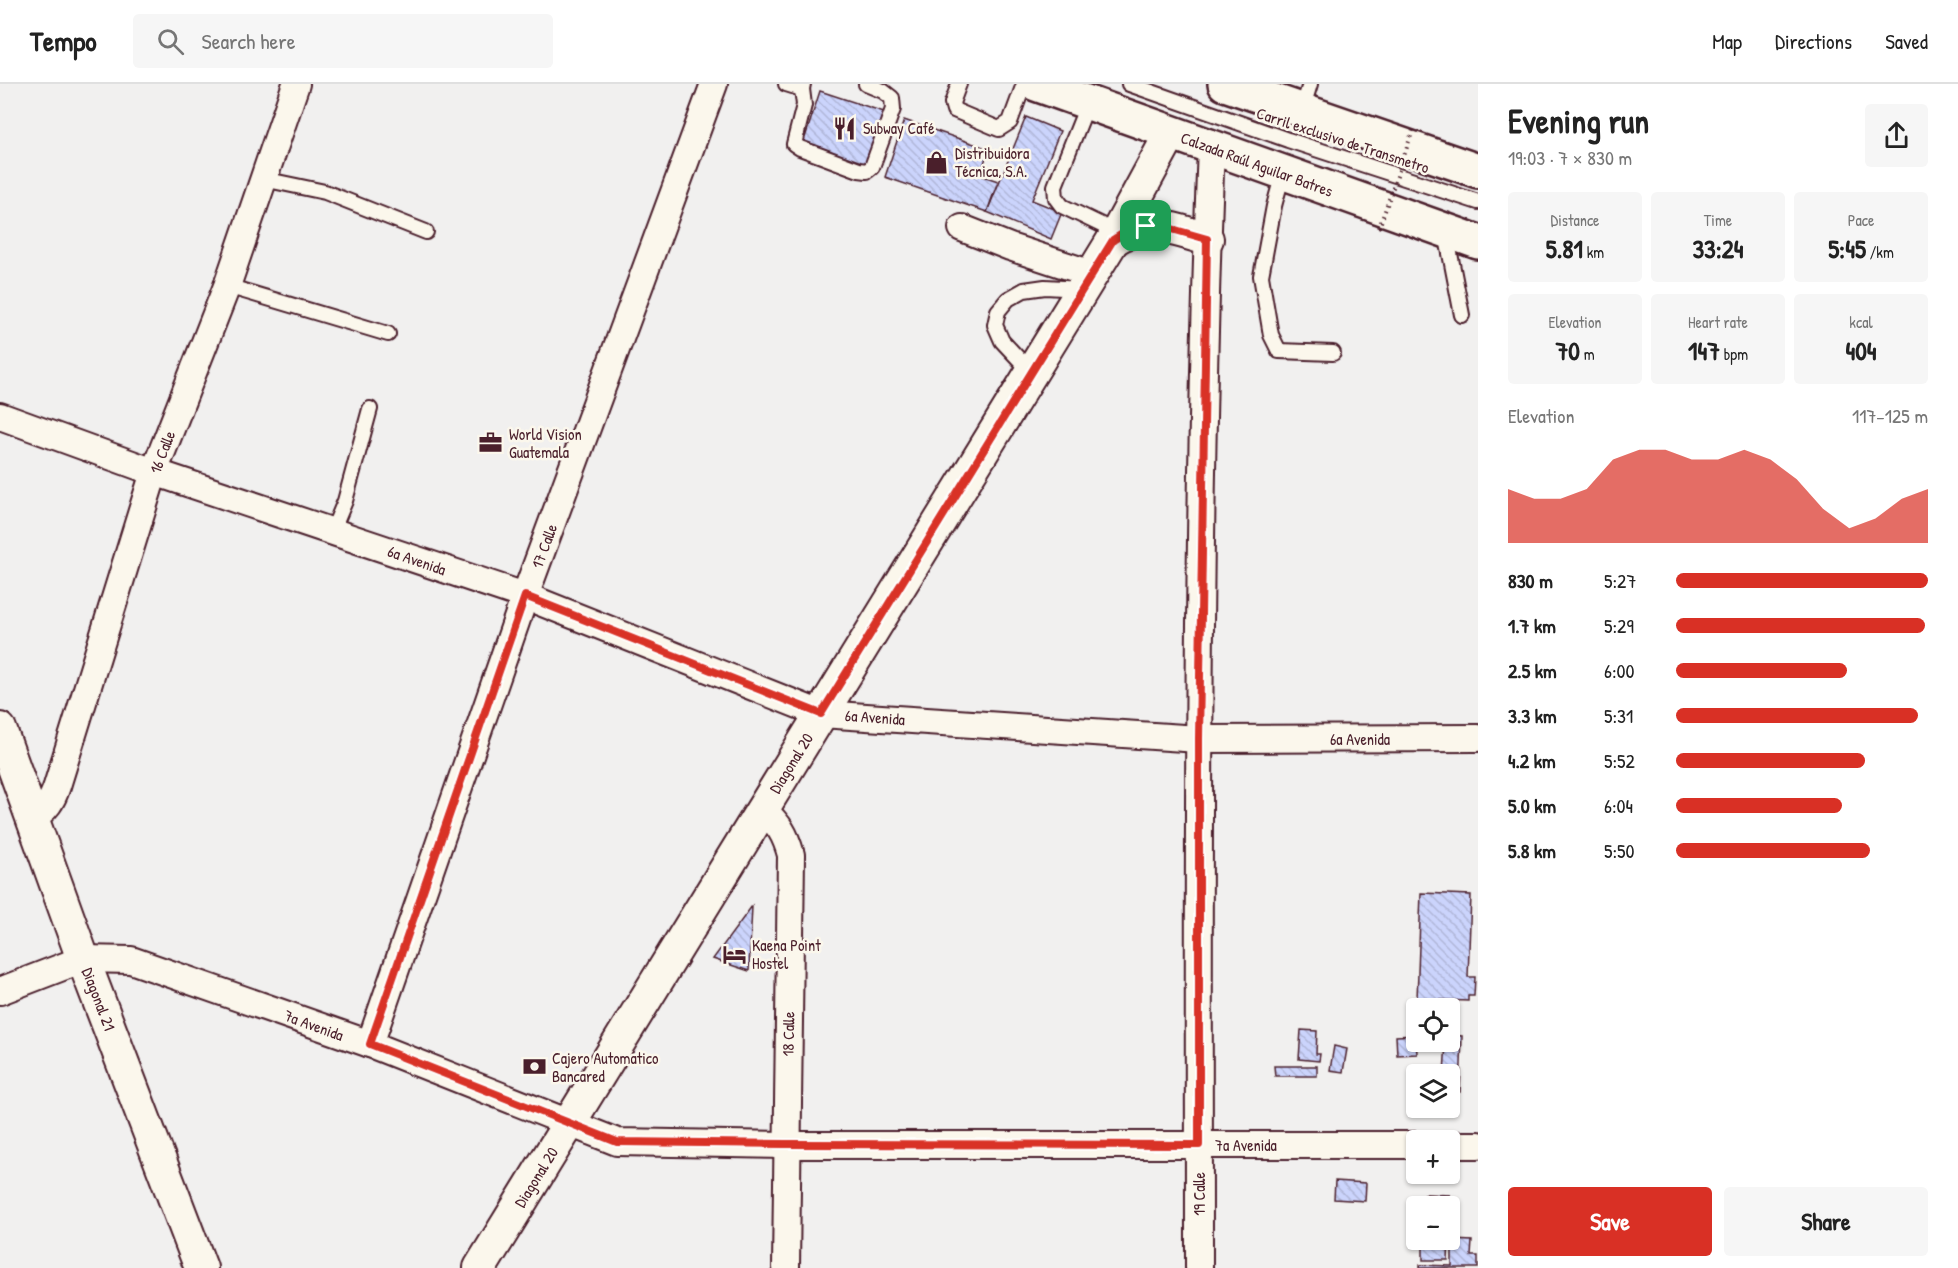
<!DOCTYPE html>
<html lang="en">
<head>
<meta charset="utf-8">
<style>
  :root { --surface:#fff; --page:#f6f6f6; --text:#222; --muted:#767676; --line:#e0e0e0; --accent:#d93025 }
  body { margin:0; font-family:"Patrick Hand",sans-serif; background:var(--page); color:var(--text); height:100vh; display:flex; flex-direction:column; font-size:22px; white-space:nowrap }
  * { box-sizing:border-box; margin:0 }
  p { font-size:20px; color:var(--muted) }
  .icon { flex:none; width:33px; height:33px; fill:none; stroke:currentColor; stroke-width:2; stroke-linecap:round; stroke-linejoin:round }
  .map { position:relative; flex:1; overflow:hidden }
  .drawer { display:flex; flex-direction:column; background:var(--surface); width:480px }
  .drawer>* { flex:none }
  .fabs { position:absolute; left:1406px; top:914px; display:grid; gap:12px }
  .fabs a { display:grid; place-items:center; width:54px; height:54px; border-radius:6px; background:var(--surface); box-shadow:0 2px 4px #0004; font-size:30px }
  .pin { position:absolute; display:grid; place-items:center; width:51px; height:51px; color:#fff; margin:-26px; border-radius:12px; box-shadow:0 3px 9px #0006 }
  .round { display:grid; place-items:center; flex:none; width:63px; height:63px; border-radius:6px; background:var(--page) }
  .headline { display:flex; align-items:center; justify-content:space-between; height:102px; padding:0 30px }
  h1 { font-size:33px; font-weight:700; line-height:45px }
  .stats { display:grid; grid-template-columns:repeat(3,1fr); gap:9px; height:102px; padding:6px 30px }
  .stats div { display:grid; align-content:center; border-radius:6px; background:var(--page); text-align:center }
  .stats b { font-size:26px; font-weight:700 }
  .stats small { font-size:16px; font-weight:400 }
  .stats p { font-size:16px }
  .chart { height:168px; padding:12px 30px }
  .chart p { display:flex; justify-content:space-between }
  .chart svg { width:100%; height:108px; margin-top:6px; fill:var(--accent); opacity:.7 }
  .primary-button { display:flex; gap:12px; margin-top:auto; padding:12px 30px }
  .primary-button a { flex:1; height:69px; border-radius:6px; background:var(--accent); color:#fff; font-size:24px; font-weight:700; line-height:69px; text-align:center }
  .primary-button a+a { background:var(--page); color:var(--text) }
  ul { padding:0 30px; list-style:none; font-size:20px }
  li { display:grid; grid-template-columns:96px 72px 1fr; align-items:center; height:45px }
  li i { height:15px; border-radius:8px; background:var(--accent) }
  header { display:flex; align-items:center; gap:36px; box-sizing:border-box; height:84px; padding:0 30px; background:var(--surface); border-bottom:2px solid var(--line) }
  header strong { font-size:28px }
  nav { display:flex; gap:33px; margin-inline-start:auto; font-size:21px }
  .search { width:420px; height:54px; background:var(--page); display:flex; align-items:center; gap:15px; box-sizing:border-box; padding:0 21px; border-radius:6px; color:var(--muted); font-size:22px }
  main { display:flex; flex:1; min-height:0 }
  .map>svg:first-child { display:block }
</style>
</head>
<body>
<header>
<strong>Tempo</strong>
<div class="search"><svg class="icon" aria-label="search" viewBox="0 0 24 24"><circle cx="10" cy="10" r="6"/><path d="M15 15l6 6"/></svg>Search here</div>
<nav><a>Map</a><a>Directions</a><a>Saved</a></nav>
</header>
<main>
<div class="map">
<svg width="1478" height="1184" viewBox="0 0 1478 1184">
  <defs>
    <pattern id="building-back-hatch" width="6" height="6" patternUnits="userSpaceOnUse" patternTransform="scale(1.5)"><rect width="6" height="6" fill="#cbd4fc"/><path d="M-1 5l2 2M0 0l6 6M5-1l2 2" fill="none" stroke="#b0b6d8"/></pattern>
  </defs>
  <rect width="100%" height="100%" fill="#f1f0ef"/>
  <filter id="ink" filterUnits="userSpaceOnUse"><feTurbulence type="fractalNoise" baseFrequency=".0167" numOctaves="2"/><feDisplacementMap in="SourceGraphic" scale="12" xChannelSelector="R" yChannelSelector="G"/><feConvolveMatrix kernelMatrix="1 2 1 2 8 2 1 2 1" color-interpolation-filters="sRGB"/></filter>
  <g filter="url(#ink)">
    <g fill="url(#building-back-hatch)" stroke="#4a1f2b" stroke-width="1.5">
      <polygon points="820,7 887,29 870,82 803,60"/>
      <polygon points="1026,33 1060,47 1032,116 1062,128 1051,155 987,128"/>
      <polygon points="904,36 989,65 980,91 998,97 987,128 885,93"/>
      <polygon points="1421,809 1471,811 1468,893 1475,893 1474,912 1468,912 1468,917 1417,915"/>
      <polygon points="752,822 749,887 713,875"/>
      <polygon points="1301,946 1317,947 1316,970 1320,970 1319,977 1299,975"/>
      <polygon points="1416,951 1417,970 1397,971 1396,952"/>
      <polygon points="1449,951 1462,952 1460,1008 1449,1008 1449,990 1444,990 1446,957 1449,957"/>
      <polygon points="1334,962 1347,965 1343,988 1330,986"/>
      <polygon points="1274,982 1317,982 1317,992 1275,992"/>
      <polygon points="1335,1097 1366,1099 1365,1117 1334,1115"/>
      <polygon points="1425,1110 1450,1111 1449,1152 1449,1122 1424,1122"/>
      <polygon points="1423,1155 1449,1155 1448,1176 1423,1176"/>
      <polygon points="1452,1156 1472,1157 1471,1172 1478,1172 1478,1184 1420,1184 1420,1181 1452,1182"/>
    </g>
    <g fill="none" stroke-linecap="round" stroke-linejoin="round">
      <defs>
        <g id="service">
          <polyline points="786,0 802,5 803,0"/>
          <polyline points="959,0 952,19 954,26 999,45 1010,38 1024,0"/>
          <polyline points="1129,0 1288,56 1478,118"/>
          <polyline points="802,5 804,21 794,60 800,64 859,86 867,87 872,83 893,25 892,14 883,7 866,0"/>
          <polyline points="1088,19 1055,102 1056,114 1062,122 1116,148"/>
          <polyline points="1302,26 1310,0"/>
          <polyline points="1283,89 1274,122 1261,192 1271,251 1279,267 1333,269"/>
          <polyline points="263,95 325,108 426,148"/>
          <polyline points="1446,149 1462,231"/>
          <polyline points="227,202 388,250"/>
          <polyline points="1031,288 1002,257 995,241 998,227 1008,215 1024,206 1045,203 1082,205"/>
          <polyline points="332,448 345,417 370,325"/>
        </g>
        <g id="minor">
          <polyline points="962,144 1010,163 1092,190"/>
          <polyline points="0,332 154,388 525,512 821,630 1199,655 1478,654"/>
          <path d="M 763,725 C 779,741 785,749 791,771 L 786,1184"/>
          <path d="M 33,733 C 47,725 52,717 57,702 L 154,388 L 227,202 L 296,0"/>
          <polyline points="0,907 83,875 131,876 370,960 617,1058 787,1061 1416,1061"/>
          <polyline points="370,960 525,512 714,0"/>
          <polyline points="1449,1061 1478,1061"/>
          <path d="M 1199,1184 C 1199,810 1196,437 1211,63"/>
        </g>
        <g id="tertiary">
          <path d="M 1113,156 C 1150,133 1169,144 1207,155"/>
          <polyline points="0,645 83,875 201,1184"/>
          <polyline points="480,1184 1113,156 1171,49"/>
        </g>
        <g id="trunk">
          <polyline points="1036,0 1478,158"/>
          <polyline points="1225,0 1478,87"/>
        </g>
      </defs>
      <use href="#service" stroke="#4a1f2b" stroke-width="18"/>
      <use href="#minor" stroke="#4a1f2b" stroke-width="30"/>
      <use href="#tertiary" stroke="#4a1f2b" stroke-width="36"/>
      <use href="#trunk" stroke="#4a1f2b" stroke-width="38"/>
      <use href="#service" stroke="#fbf7ec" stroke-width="14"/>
      <use href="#minor" stroke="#fbf7ec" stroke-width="26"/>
      <use href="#tertiary" stroke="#fbf7ec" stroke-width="32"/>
      <use href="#trunk" stroke="#fbf7ec" stroke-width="33"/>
      <polyline stroke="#4a1f2b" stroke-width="4" stroke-dasharray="1.5 4.5" stroke-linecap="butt" points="1379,144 1414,43"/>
    </g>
  </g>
  <g fill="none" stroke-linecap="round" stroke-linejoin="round" filter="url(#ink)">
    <defs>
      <polygon id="route" points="1146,142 1165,143 1207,155 1199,655 1199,1061 786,1060 617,1058 370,960 525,512 821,630 1113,156 1129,146"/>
    </defs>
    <use href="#route" stroke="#fff" stroke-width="12"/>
    <use href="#route" stroke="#d93025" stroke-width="8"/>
  </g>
  <defs>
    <symbol id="restaurant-bare" viewBox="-9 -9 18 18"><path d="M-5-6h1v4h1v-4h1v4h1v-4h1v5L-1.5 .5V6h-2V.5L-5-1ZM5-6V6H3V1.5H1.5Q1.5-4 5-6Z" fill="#4a1f2b" stroke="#fbf7ec" stroke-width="2.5" paint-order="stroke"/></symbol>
    <symbol id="shop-bare" viewBox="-9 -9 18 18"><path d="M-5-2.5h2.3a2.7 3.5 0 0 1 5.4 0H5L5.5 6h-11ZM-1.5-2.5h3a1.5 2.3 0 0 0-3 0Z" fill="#4a1f2b" stroke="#fbf7ec" stroke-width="2.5" paint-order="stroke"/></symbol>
    <symbol id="office-bare" viewBox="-9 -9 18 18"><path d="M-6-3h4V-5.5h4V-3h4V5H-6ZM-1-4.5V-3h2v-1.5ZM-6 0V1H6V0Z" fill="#4a1f2b" stroke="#fbf7ec" stroke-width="2.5" paint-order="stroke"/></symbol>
    <symbol id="hotel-bare" viewBox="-9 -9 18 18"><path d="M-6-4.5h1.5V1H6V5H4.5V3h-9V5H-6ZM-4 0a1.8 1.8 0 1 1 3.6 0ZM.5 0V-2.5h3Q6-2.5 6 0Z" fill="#4a1f2b" stroke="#fbf7ec" stroke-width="2.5" paint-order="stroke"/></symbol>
    <symbol id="bank-bare" viewBox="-9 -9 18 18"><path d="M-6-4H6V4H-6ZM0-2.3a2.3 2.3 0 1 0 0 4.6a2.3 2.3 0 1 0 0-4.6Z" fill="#4a1f2b" stroke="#fbf7ec" stroke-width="2.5" paint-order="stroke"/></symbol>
  </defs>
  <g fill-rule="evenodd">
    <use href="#restaurant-bare" x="828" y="28" width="33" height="33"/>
    <use href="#shop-bare" x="920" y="62" width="33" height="33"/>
    <use href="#office-bare" x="474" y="342" width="33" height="33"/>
    <use href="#hotel-bare" x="718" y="854" width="33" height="33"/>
    <use href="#bank-bare" x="518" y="966" width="33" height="33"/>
  </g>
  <g text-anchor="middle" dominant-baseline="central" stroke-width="5" stroke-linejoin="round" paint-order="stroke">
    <g font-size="16" fill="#4a1f2b" stroke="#fbf7ec" text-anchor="start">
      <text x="863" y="44">Subway Café</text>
      <text x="955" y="69">Distribuidora<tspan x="955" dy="18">Técnica, S.A.</tspan></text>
      <text x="509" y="350">World Vision<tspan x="509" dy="18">Guatemala</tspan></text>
      <text x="752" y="861">Kaena Point<tspan x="752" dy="18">Hostel</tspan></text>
      <text x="552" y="974">Cajero Automatico<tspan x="552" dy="18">Bancared</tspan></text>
    </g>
    <g font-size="16" fill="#4a1f2b" stroke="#fbf7ec">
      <text transform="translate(1343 56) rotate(18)">Carril exclusivo de Transmetro</text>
      <text transform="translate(1257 80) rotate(20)">Calzada Raúl Aguilar Batres</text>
      <text transform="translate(162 368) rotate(-69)">16 Calle</text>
      <text transform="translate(544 462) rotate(-70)">17 Calle</text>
      <text transform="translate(417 476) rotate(19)">6a Avenida</text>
      <text transform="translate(875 633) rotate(4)">6a Avenida</text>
      <text x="1360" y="655">6a Avenida</text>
      <text transform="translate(791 679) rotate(-58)">Diagonal 20</text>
      <text transform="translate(99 915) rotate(69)">Diagonal 21</text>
      <text transform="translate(314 941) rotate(20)">7a Avenida</text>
      <text transform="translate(788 950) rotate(-89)">18 Calle</text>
      <text x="1246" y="1061">7a Avenida</text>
      <text transform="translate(536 1093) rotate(-58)">Diagonal 20</text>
      <text transform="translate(1199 1110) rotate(-90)">19 Calle</text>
    </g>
  </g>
</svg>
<div class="fabs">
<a><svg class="icon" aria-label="locate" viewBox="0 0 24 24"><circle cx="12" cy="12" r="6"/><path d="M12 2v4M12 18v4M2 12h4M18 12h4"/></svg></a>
<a><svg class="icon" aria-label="layers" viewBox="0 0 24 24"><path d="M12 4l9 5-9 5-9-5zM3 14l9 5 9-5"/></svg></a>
<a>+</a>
<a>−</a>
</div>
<div class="pin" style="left:1146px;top:142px;background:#1e9e55"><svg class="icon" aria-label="arrive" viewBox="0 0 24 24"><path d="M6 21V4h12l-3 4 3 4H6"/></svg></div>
</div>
<section class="drawer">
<div class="headline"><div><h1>Evening run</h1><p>19:03 · 7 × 830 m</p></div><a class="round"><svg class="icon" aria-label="share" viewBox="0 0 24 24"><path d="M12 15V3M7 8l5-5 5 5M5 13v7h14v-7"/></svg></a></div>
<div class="stats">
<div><p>Distance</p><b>5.81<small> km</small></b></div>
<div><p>Time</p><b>33:24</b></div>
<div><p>Pace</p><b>5:45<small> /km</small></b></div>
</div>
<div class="stats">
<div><p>Elevation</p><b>70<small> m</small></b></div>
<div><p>Heart rate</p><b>147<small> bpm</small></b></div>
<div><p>kcal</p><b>404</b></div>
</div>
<div class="chart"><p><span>Elevation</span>117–125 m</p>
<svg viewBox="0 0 160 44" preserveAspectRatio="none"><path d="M0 44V22L10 26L20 26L30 22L40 10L50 6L60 6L70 10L80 10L90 6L100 10L110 18L120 30L130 38L140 34L150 26L160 22V44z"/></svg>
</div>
<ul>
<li><b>830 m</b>5:27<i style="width:100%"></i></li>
<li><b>1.7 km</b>5:29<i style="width:99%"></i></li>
<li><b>2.5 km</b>6:00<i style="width:68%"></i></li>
<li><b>3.3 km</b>5:31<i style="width:96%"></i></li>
<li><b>4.2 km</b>5:52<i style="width:75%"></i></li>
<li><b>5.0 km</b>6:04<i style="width:66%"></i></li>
<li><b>5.8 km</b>5:50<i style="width:77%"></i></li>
</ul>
<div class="primary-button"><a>Save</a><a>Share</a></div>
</section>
</main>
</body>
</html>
